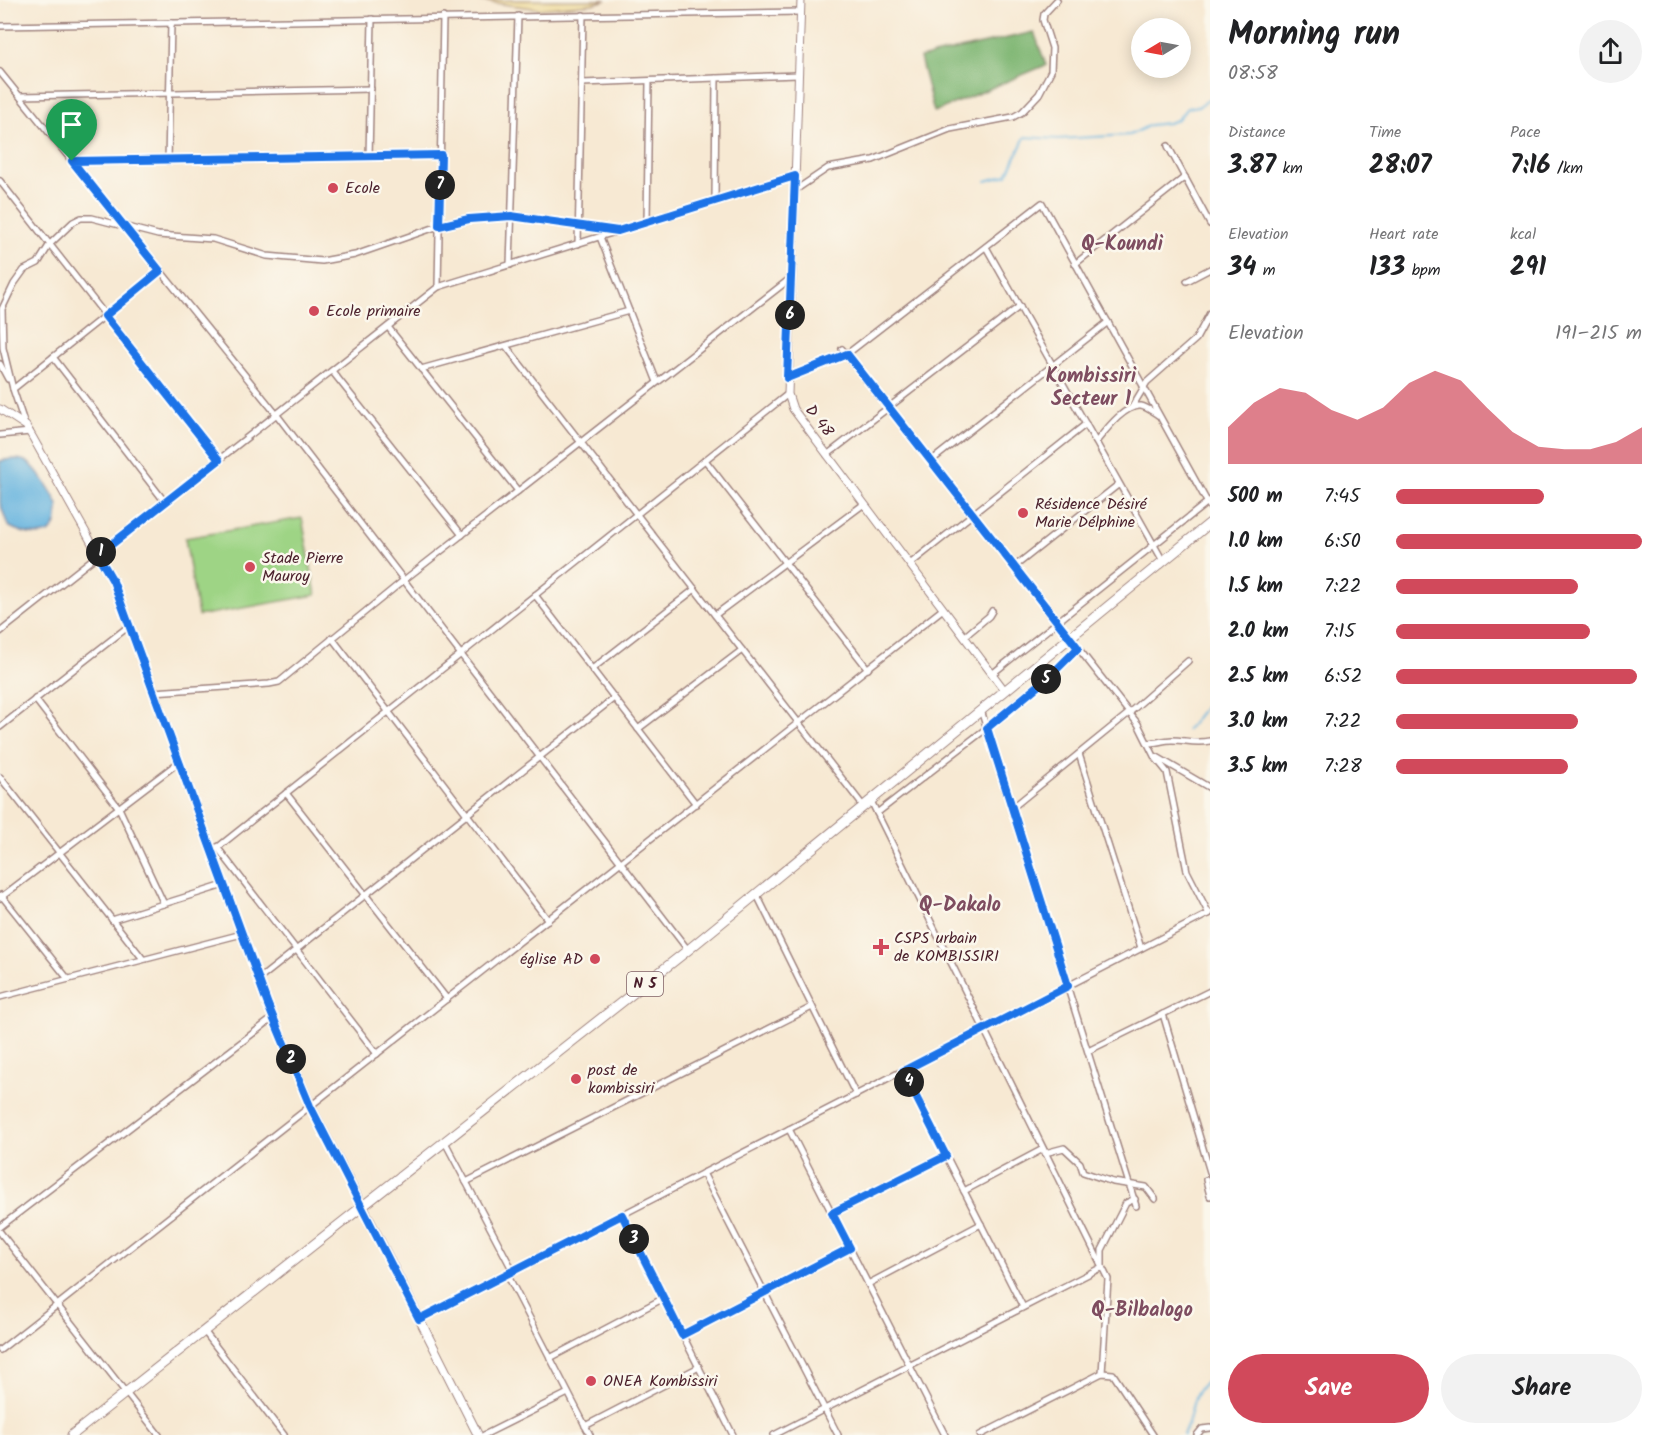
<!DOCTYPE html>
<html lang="en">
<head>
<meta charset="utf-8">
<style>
  :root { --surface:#fff; --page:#f2f2f2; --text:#202124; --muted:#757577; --accent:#d1495b }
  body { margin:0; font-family:Kalam,sans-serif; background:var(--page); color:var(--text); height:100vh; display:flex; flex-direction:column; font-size:22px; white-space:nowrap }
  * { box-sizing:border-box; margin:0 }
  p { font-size:20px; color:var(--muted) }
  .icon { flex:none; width:33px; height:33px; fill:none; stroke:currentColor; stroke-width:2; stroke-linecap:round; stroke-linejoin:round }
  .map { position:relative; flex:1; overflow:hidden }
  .details { display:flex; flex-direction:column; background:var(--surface); width:450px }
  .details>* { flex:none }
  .needle { width:39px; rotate:260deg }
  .fabs { position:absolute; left:1131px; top:18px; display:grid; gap:12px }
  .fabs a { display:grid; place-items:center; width:60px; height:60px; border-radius:50%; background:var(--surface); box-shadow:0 3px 15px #0003; font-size:30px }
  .pin { position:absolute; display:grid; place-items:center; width:51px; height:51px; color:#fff; margin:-62px -26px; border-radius:50% 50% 50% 0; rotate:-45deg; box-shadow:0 0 6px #0007 }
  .pin .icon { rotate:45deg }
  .km { position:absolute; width:30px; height:30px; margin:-15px; border-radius:50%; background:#222; color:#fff; font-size:16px; line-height:30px; text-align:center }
  .round { display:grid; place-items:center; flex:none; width:63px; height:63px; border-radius:32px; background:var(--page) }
  .headline { display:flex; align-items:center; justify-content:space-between; height:102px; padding:0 18px }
  h1 { font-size:33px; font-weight:700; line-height:45px }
  .stats { display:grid; grid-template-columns:repeat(3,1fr); gap:9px; height:102px; padding:6px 18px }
  .stats div { display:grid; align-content:center }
  .stats b { font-size:26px; font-weight:700 }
  .stats small { font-size:16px; font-weight:400 }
  .stats p { font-size:16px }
  .chart { height:168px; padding:12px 18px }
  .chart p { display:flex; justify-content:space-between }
  .chart svg { width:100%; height:108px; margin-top:6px; fill:var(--accent); opacity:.7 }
  .cta { display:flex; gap:12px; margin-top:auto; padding:12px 18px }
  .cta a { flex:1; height:69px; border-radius:36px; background:var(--accent); color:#fff; font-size:24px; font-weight:700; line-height:69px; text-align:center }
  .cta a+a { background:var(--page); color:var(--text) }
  ul { padding:0 18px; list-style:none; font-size:20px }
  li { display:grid; grid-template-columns:96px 72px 1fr; align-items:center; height:45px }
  li i { height:15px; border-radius:8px; background:var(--accent) }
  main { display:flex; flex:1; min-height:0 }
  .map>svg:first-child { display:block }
</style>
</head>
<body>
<main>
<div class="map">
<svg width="1210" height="1435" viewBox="0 0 1210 1435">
  <rect width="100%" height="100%" fill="#fbf7ec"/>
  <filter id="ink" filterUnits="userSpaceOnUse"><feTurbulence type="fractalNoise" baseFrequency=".0167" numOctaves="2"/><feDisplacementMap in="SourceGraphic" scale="12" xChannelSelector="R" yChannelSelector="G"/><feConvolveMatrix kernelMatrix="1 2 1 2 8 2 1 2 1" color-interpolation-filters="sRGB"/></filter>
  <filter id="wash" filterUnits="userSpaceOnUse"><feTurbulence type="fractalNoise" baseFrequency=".008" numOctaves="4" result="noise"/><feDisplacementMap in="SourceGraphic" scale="24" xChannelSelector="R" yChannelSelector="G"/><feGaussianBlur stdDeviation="1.35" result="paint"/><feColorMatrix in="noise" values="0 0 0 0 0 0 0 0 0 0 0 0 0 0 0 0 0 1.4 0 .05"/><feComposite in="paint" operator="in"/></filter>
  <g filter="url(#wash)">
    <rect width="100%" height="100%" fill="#f7e9d3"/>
    <polygon fill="#9ed485" stroke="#747a58" stroke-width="1.5" points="302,518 316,595 198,616 185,538"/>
    <polygon fill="#7eb672" stroke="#646a4e" stroke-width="1.5" points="1034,32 1046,65 934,112 920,58"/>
    <polygon fill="#eeda9e" stroke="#9c7c64" stroke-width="1.5" points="473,0 607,0 592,4 540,9"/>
    <path fill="#64b2de" stroke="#576884" stroke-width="1.5" d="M 11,459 C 15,459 21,459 25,461 C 35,464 54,495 58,505 C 59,508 57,514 57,518 C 54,544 23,534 8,526 L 0,503 L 0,461 Z"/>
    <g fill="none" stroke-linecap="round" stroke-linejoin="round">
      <g stroke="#64b2de" stroke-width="2">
        <polyline points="986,181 1007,175 1025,137 1058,139 1130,135 1150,125 1168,123 1177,120 1187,108 1199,106 1210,99"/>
        <polyline points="1187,730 1210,700"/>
        <path d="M 1183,1435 C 1195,1414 1187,1397 1210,1378"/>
      </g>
    </g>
  </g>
  <g filter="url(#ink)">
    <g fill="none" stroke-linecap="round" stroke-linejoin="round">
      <defs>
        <g id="minor">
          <polyline points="0,26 801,12"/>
          <polyline points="0,72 277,415 688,950"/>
          <polyline points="582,83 798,75"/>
          <polyline points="20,96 371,89"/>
          <polyline points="1168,146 1210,224"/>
          <polyline points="369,157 372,19"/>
          <polyline points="72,161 441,155"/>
          <polyline points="168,161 171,23"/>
          <polyline points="0,181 219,460"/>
          <polyline points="794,191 828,168 873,160 950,129 1013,117 1022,112 1039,94 1051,71 1052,48 1043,20 1044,14 1057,0"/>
          <polyline points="715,201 716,78"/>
          <polyline points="647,222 649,81"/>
          <polyline points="600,237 657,382"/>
          <polyline points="578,244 583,15"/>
          <polyline points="986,247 1163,561"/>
          <polyline points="1075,264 1185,177"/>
          <polyline points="510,265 518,16"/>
          <polyline points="1187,281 1210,269"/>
          <polyline points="438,287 443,17"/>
          <polyline points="388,327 518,491"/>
          <polyline points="506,346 864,807"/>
          <polyline points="842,349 1138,724 1154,756 1167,772 1187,871 1209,914"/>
          <polyline points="53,357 165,502"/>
          <polyline points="0,364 8,379"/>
          <polyline points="421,369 629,311"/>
          <polyline points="332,371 462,535"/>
          <polyline points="787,378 847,354 1042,203 1210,507"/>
          <polyline points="13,389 3,348 2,309 14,284 24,270 38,263 50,244 73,222 81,218 92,218 158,235 213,239 267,256 322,261 355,255 439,226 469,219 511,216 616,231"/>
          <polyline points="1132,407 1147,382 1196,339 1210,313"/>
          <polyline points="25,425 13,389 161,271"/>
          <polyline points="0,435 30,432"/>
          <path d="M 1096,442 C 1105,431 1125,404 1141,406 C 1147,407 1153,412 1158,415"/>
          <polyline points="827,455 1020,306"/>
          <polyline points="705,460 868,669"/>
          <polyline points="931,461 1108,322"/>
          <polyline points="910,564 1086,424"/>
          <polyline points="1014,567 1119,484"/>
          <polyline points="535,595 696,804"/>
          <polyline points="715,615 864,504"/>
          <polyline points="0,632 438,287 795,176"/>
          <polyline points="964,637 989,616 992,611"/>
          <polyline points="332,638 548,920"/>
          <polyline points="592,669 695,589"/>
          <polyline points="992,674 1209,501"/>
          <polyline points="153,692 269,684 279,682 404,580 791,278"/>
          <polyline points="35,699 119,808 164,904"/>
          <polyline points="981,710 1136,1206"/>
          <polyline points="0,727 129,626"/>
          <polyline points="638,729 742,650"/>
          <path d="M 1148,743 C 1156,743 1164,740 1172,740 C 1186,740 1194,744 1210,741"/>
          <polyline points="1079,754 1141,948"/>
          <polyline points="1157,757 1210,788"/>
          <polyline points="0,777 143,959"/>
          <polyline points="286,793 447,999"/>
          <polyline points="871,801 1108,1279 1102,1373"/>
          <polyline points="1012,808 1129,713 1188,661"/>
          <polyline points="877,813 987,728 1015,703 1050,676 1078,648"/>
          <polyline points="217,847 377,1054"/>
          <polyline points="212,852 788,394"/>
          <polyline points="756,893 856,1095"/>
          <polyline points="1,895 68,979"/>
          <polyline points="0,898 179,762"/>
          <polyline points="112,920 224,885"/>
          <polyline points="258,980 614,698"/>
          <polyline points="0,997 242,934"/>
          <polyline points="1163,1014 1210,1172"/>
          <polyline points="1088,1051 1210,991"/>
          <polyline points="903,1071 1023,1307"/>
          <polyline points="789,1129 945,1435"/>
          <polyline points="445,1142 513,1271"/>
          <polyline points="1045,1153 1064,1148 1080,1163 1083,1172 1113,1182 1146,1187 1155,1199"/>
          <polyline points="703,1173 838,1435"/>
          <polyline points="1206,1180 1210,1196"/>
          <polyline points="466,1182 812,1007"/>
          <polyline points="964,1191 1043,1149"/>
          <polyline points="832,1213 946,1156"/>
          <polyline points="622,1215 733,1435"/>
          <polyline points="0,1227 273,1018"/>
          <polyline points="0,1232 159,1435"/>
          <polyline points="507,1274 590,1435"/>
          <polyline points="868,1284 981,1224"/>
          <polyline points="419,1319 1210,913"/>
          <polyline points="204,1331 284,1435"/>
          <polyline points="682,1334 850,1248"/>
          <polyline points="0,1350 943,609"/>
          <polyline points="550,1358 664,1298"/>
          <polyline points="585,1426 699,1367"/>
          <polyline points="484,1435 568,1393"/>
          <polyline points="774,1435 1102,1267 1102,1250 1126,1203 1135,1199"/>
          <polyline points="980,1435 1102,1373 1113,1374 1153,1435"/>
          <polyline points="1197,1435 1202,1429 1210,1428"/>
        </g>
        <g id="tertiary">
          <polyline points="801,0 788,394 793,409 1005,691"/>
          <polyline points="0,409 26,426 33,438 113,581 268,1005 311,1106 363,1207"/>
        </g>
        <polyline id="secondary" points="363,1207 478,1435"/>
        <polyline id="trunk" points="72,1435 688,950 1210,523"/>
      </defs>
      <use href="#minor" stroke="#a0847f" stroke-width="8"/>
      <use href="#tertiary" stroke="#a0847f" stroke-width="9"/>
      <use href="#secondary" stroke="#a0847f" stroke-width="10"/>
      <use href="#trunk" stroke="#a0847f" stroke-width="11"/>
      <use href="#minor" stroke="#fff" stroke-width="5"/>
      <use href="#tertiary" stroke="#fff" stroke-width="7"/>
      <use href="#secondary" stroke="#fff" stroke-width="8"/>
      <use href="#trunk" stroke="#fff" stroke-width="9"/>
    </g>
  </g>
  <g fill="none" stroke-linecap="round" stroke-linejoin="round" filter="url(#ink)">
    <defs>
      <polygon id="route" points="441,155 439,226 469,219 511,216 618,231 795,176 787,378 847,354 1078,648 1050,676 987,728 1068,986 903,1071 946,1156 832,1213 850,1248 682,1335 622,1215 419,1319 310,1106 268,1005 113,581 98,555 219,460 105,316 160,271 72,161"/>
    </defs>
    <use href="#route" stroke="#fff" stroke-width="12"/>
    <use href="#route" stroke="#1a73e8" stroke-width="8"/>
  </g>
  <g fill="#d1495b" stroke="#fbf7ec" stroke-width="2">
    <circle cx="333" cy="188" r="6"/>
    <circle cx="314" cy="311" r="6"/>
    <circle cx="1023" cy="513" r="6"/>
    <circle cx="250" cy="567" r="6"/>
    <path d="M878 938h6v6h6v6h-6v6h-6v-6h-6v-6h6z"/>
    <circle cx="595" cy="959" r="6"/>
    <circle cx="576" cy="1079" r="6"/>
    <circle cx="591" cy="1381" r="6"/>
  </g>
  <g text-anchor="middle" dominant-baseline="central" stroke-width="5" stroke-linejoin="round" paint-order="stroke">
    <rect fill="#fbf7ec" stroke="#7f6065" stroke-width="1.5" x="627" y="972" width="36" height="24" rx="4.5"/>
    <g font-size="15" font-weight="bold" fill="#4a1f2b">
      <text x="645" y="984">N 5</text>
    </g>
    <g font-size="16" fill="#4a1f2b" stroke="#fbf7ec" text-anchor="start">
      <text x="345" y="188">Ecole</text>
      <text x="326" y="311">Ecole primaire</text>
      <text x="1035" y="504">Résidence Désiré<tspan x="1035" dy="18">Marie Délphine</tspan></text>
      <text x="262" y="558">Stade Pierre<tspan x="262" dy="18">Mauroy</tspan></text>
      <text x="894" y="938">CSPS urbain<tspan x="894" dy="18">de KOMBISSIRI</tspan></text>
      <text x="583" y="959" text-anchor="end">église AD</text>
      <text x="588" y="1070">post de<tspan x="588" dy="18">kombissiri</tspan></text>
      <text x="603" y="1381">ONEA Kombissiri</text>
    </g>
    <g font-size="16" fill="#4a1f2b" stroke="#fbf7ec">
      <text transform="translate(819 421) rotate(53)">D 48</text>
    </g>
    <g font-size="20" font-weight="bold" fill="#7e4d60" stroke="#fbf7ec">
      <text x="1122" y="245">Q-Koundi</text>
      <text x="1091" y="377">Kombissiri<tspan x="1091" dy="23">Secteur 1</tspan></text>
      <text x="960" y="906">Q-Dakalo</text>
      <text x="1142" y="1311">Q-Bilbalogo</text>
    </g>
  </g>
</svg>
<div class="fabs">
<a><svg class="needle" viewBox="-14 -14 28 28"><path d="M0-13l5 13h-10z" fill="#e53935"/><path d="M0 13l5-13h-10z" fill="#757577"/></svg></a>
</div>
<div class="pin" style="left:72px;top:161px;background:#1e9e55"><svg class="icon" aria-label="arrive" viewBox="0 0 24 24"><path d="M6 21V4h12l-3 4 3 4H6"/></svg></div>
<b class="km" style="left:101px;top:552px">1</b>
<b class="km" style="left:291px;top:1059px">2</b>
<b class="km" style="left:634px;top:1239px">3</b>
<b class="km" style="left:909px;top:1082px">4</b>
<b class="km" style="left:1046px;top:679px">5</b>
<b class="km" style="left:790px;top:315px">6</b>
<b class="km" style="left:440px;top:185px">7</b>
</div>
<section class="details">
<div class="headline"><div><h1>Morning run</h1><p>08:58</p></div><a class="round"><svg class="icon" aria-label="share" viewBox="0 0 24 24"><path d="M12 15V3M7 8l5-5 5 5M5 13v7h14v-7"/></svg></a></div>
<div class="stats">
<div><p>Distance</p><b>3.87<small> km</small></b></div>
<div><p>Time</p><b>28:07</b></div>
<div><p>Pace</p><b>7:16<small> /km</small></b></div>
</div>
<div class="stats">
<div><p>Elevation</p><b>34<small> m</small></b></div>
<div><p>Heart rate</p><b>133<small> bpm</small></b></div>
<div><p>kcal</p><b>291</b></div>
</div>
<div class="chart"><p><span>Elevation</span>191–215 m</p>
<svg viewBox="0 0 160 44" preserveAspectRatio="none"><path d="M0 44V29L10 19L20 13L30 15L40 22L50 26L60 21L70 11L80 6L90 10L100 21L110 31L120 37L130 38L140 38L150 35L160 29V44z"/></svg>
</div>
<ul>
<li><b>500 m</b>7:45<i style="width:60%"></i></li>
<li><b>1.0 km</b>6:50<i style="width:100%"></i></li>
<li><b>1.5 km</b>7:22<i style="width:74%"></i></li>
<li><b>2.0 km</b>7:15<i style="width:79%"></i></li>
<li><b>2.5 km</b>6:52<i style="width:98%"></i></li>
<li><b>3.0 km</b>7:22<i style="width:74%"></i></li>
<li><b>3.5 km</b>7:28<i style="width:70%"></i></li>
</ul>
<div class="cta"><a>Save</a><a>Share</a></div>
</section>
</main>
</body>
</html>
